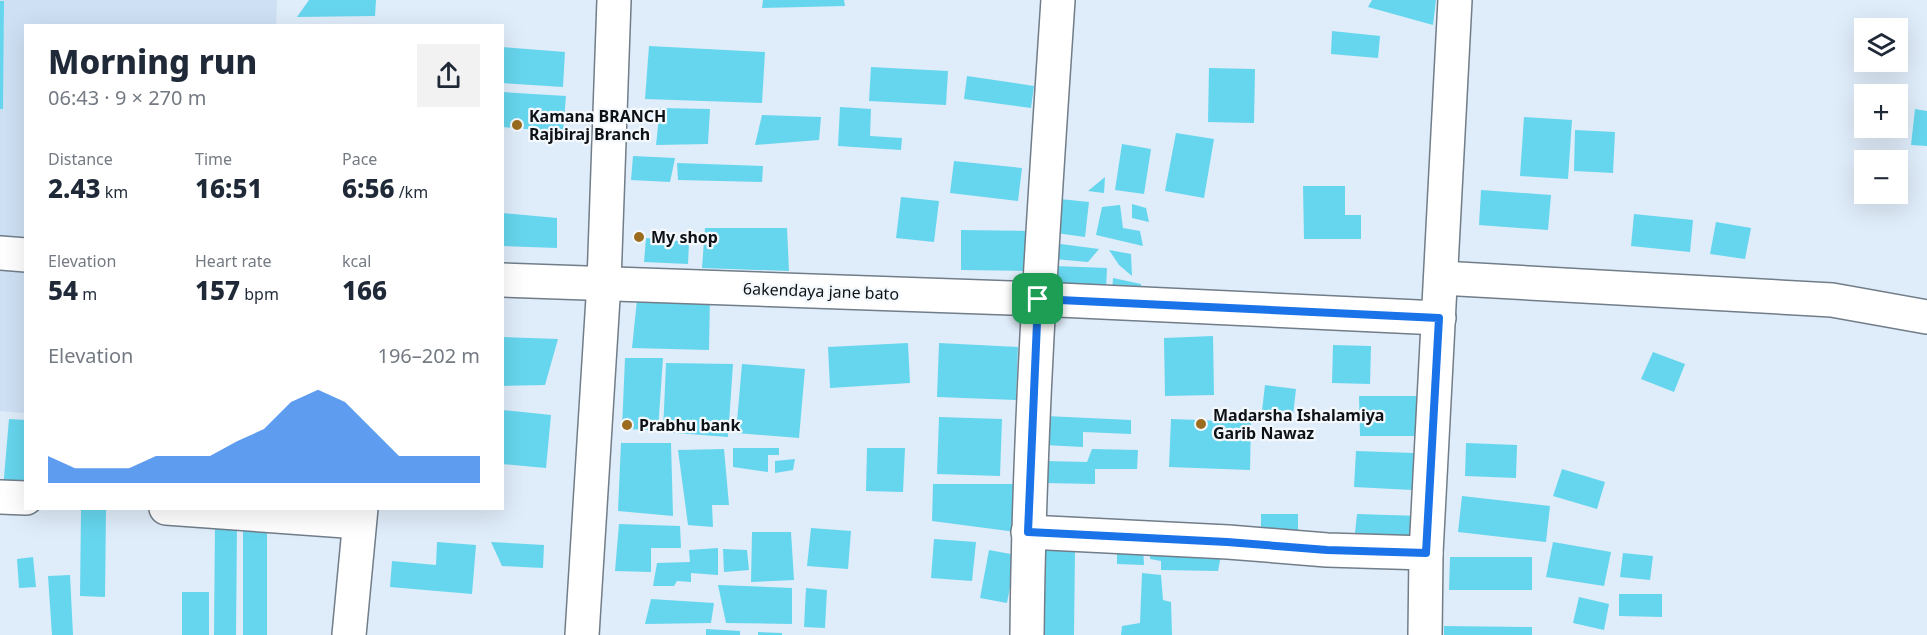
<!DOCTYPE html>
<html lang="en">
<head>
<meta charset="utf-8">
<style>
  :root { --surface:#fff; --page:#f2f2f3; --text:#1f2937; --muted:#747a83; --accent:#1a73e8 }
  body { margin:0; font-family:"Noto Sans",sans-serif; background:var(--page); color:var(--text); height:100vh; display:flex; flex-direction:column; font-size:22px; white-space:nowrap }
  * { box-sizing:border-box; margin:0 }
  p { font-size:20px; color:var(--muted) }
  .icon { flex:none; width:33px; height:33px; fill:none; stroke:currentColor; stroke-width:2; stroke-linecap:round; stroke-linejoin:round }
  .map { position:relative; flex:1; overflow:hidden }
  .side { position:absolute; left:24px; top:24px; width:480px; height:486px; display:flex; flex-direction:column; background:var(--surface); border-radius:0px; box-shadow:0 6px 24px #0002 }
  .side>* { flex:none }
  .tools { position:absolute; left:1854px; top:18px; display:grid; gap:12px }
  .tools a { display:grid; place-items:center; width:54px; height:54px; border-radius:0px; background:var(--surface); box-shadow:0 6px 24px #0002; font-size:30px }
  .pin { position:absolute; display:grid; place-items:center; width:51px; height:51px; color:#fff; margin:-26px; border-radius:12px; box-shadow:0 3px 9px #0006 }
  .round { display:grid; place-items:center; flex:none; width:63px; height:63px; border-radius:0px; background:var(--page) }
  .summary { display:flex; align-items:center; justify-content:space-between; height:102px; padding:0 24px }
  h1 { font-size:33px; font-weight:800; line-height:45px }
  .stats { display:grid; grid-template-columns:repeat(3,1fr); gap:9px; height:102px; padding:6px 24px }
  .stats div { display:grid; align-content:center }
  .stats b { font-size:26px; font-weight:800 }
  .stats small { font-size:16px; font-weight:400 }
  .stats p { font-size:16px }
  .chart { height:168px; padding:12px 24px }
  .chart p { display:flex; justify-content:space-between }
  .chart svg { width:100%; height:108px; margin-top:6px; fill:var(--accent); opacity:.7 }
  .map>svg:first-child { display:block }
</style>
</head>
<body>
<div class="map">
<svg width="1927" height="635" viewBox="0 0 1927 635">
  <rect width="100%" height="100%" fill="#dfecf9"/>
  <polygon fill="#cee1f4" points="0,0 277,0 276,25 26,26 25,413 0,411"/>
  <g fill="#66d6ee">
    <polygon points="309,0 376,0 375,16 297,17"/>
    <polygon points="763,0 844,0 845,6 762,8"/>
    <polygon points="1372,0 1436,0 1433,25 1368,7"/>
    <polygon points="0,1 4,1 3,109 0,109"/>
    <polygon points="1332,31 1380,36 1378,58 1331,54"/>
    <polygon points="649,46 765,52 762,103 645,99"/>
    <polygon points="502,47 565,52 563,87 502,83"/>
    <polygon points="871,67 948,71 946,105 869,101"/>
    <polygon points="1209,68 1255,69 1254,123 1208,122"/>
    <polygon points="967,76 1034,86 1031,108 964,99"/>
    <polygon points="502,92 566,96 563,132 502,127"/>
    <polygon points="840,107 871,109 870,136 902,138 901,150 838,146"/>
    <polygon points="660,108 710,109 708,144 656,145"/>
    <polygon points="1915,109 1927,111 1927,146 1911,145"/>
    <polygon points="762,115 821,117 819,140 755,145"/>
    <polygon points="1524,117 1572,120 1568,179 1520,176"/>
    <polygon points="1575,130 1615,132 1613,173 1574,171"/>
    <polygon points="1176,133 1214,139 1204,198 1165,191"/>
    <polygon points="1122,144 1151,149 1144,194 1115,190"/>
    <polygon points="633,156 675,158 670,182 631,180"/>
    <polygon points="954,161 1022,168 1018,201 950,193"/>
    <polygon points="677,163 763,166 762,182 678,180"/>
    <polygon points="1105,177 1104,193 1088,191"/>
    <polygon points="1303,186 1345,186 1345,215 1361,215 1361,239 1304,239"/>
    <polygon points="1481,190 1551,195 1548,230 1479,225"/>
    <polygon points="901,197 939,201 934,242 896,238"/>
    <polygon points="1060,199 1089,202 1085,237 1056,233"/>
    <polygon points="1132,204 1146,208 1149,222 1132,218"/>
    <polygon points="1120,205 1123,228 1140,231 1143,246 1096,235 1102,207"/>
    <polygon points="502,213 557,218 557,248 502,246"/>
    <polygon points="1634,214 1693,220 1690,252 1631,246"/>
    <polygon points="1716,222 1751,228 1745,259 1710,254"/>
    <polygon points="705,228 787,228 789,271 702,268"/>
    <polygon points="961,230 1029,231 1029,271 961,270"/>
    <polygon points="646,238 689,242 688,264 644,262"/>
    <polygon points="1053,243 1099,249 1088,262 1054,259"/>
    <polygon points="1109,250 1131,254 1132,276 1119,265"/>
    <polygon points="1055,266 1107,268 1106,289 1054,285"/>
    <polygon points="1113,278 1141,284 1141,297 1112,294"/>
    <polygon points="638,290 710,295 709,350 632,348"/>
    <polygon points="1213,336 1214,395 1165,396 1164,338"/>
    <polygon points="502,337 558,339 545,385 502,386"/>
    <polygon points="908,343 910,383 830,388 828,347"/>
    <polygon points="939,343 1018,347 1016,400 937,397"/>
    <polygon points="1333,345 1371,346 1370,384 1332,383"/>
    <polygon points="1653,352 1685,364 1674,392 1641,379"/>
    <polygon points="625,358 663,358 658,430 622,429"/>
    <polygon points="666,363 733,364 728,437 663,432"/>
    <polygon points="742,364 805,369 799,438 736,433"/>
    <polygon points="1265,385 1296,389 1293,415 1262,411"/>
    <polygon points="1359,396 1418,396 1419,436 1360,436"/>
    <polygon points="502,410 551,415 546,468 502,464"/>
    <polygon points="1046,416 1131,420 1131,434 1083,432 1083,447 1044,445"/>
    <polygon points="939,417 1002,419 1000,476 937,474"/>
    <polygon points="9,419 26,420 26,491 3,489"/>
    <polygon points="1171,419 1251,422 1250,470 1169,467"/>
    <polygon points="621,443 671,443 673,516 618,511"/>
    <polygon points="1466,443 1517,445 1516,478 1465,476"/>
    <polygon points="733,448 779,448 779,455 768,455 768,472 733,467"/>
    <polygon points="867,448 905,448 903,492 866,491"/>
    <polygon points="724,449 729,505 712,505 713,527 688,525 678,450"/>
    <polygon points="1092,449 1138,450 1137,469 1095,469 1095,484 1043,483 1044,461 1087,462"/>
    <polygon points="1356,451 1414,453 1412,490 1354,487"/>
    <polygon points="795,459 793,470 775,473 775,461"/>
    <polygon points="1562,469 1605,482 1597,509 1553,496"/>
    <polygon points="933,484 1013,484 1016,532 932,521"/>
    <polygon points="1462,496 1550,506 1546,542 1458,532"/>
    <polygon points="81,510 106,510 105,597 80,596"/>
    <rect x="1261" y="514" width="37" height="22"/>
    <polygon points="1357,514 1420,516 1419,544 1354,542"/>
    <polygon points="215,522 237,522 236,635 214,635"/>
    <polygon points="619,524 680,526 681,548 651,548 651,572 615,571"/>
    <rect x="243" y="528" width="24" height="107"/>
    <polygon points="811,528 851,531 848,569 807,566"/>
    <polygon points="752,532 791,532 794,580 751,582"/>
    <polygon points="934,539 976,542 972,581 931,578"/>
    <polygon points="437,542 476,545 472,594 390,587 392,561 436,565"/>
    <polygon points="491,542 544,545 543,568 502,566"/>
    <polygon points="1553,542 1611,552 1604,586 1546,577"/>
    <polygon points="1117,543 1143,544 1144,565 1117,564"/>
    <polygon points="1150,545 1223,545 1218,571 1161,570 1161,561 1150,559"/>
    <polygon points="1043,547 1075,548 1074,635 1040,635"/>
    <polygon points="718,548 718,575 691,573 691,582 677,581 674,586 653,586 657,563 690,562 689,550"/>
    <polygon points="723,549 747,550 749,570 724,572"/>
    <polygon points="989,550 1016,555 1007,603 980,598"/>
    <polygon points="1623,553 1653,556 1650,580 1620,577"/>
    <polygon points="33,557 36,587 19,588 17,559"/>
    <polygon points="1450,557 1532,557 1532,590 1449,590"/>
    <polygon points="1142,573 1161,575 1163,600 1171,602 1172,635 1121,635 1122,626 1140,623"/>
    <polygon points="70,575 73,635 52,635 48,576"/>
    <polygon points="718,585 792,588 792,624 726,623"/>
    <polygon points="806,588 827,590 825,628 804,627"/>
    <rect x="182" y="592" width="27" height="43"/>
    <polygon points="1619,594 1662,594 1662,617 1619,616"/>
    <polygon points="1579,597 1609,604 1604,630 1573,623"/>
    <polygon points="651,599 714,603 711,623 645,624"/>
    <polygon points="1444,626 1532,627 1532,635 1444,635"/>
    <polygon points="706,629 740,631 740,635 706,635"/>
    <polygon points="758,632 782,633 782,635 758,635"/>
  </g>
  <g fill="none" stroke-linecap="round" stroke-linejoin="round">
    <defs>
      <g id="minor">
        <polyline points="0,253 26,255"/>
        <polyline points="1441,278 1832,300 1927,317"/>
        <polyline points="502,280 1038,299 1439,318"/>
        <polyline points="0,497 26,498"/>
        <polyline points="166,508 359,522"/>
        <polyline points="1028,532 1228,542 1327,550 1426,553"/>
        <polyline points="349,635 361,508"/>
        <path d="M 1027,635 C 1029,423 1044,212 1058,0"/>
        <polyline points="1425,635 1426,553 1455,0"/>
      </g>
      <polyline id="primary" points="582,635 604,282 614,0"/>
    </defs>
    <use href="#minor" stroke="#717d89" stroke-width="36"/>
    <use href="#primary" stroke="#717d89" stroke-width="36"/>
    <use href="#minor" stroke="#fff" stroke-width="33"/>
    <use href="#primary" stroke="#fff" stroke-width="33"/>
  </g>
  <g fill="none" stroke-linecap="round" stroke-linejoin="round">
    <defs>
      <polygon id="route" points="1038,299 1439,318 1426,553 1327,550 1227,542 1028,532"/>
    </defs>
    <use href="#route" stroke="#fff" stroke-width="12"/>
    <use href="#route" stroke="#1a73e8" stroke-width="8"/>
  </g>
  <g fill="#9b6c1e" stroke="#f3f8fd" stroke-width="2">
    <circle cx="517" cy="125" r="6"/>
    <circle cx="639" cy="237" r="6"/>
    <circle cx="1201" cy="424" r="6"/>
    <circle cx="627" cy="425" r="6"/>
  </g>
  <g text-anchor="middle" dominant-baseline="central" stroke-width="4.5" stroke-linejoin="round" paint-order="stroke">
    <g font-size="16" font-weight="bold" fill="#0e1217" stroke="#f3f8fd" text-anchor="start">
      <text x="529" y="116">Kamana BRANCH<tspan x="529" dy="18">Rajbiraj Branch</tspan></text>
      <text x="651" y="237">My shop</text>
      <text x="1213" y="415">Madarsha Ishalamiya<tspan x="1213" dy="18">Garib Nawaz</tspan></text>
      <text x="639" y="425">Prabhu bank</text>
    </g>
    <g font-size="16" fill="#0e1217" stroke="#f3f8fd">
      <text transform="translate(821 291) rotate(2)">6akendaya jane bato</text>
    </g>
  </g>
</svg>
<div class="tools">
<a><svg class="icon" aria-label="layers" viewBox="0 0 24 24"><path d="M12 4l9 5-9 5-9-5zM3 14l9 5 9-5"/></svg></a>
<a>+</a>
<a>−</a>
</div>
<div class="pin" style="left:1038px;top:299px;background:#1e9e55"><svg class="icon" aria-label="arrive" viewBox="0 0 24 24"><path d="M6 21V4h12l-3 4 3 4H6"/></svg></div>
<section class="side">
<div class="summary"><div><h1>Morning run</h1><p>06:43 · 9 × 270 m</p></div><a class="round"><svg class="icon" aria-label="share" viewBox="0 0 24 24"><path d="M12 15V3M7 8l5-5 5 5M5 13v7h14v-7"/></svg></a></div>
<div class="stats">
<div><p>Distance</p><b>2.43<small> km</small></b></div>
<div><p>Time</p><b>16:51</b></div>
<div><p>Pace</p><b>6:56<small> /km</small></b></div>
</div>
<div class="stats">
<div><p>Elevation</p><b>54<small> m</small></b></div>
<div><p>Heart rate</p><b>157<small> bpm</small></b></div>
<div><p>kcal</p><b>166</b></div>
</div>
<div class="chart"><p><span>Elevation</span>196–202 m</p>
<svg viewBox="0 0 160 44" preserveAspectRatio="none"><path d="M0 44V33L10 38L20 38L30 38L40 33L50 33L60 33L70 27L80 22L90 11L100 6L110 11L120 22L130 33L140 33L150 33L160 33V44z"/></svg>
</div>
</section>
</div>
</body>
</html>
